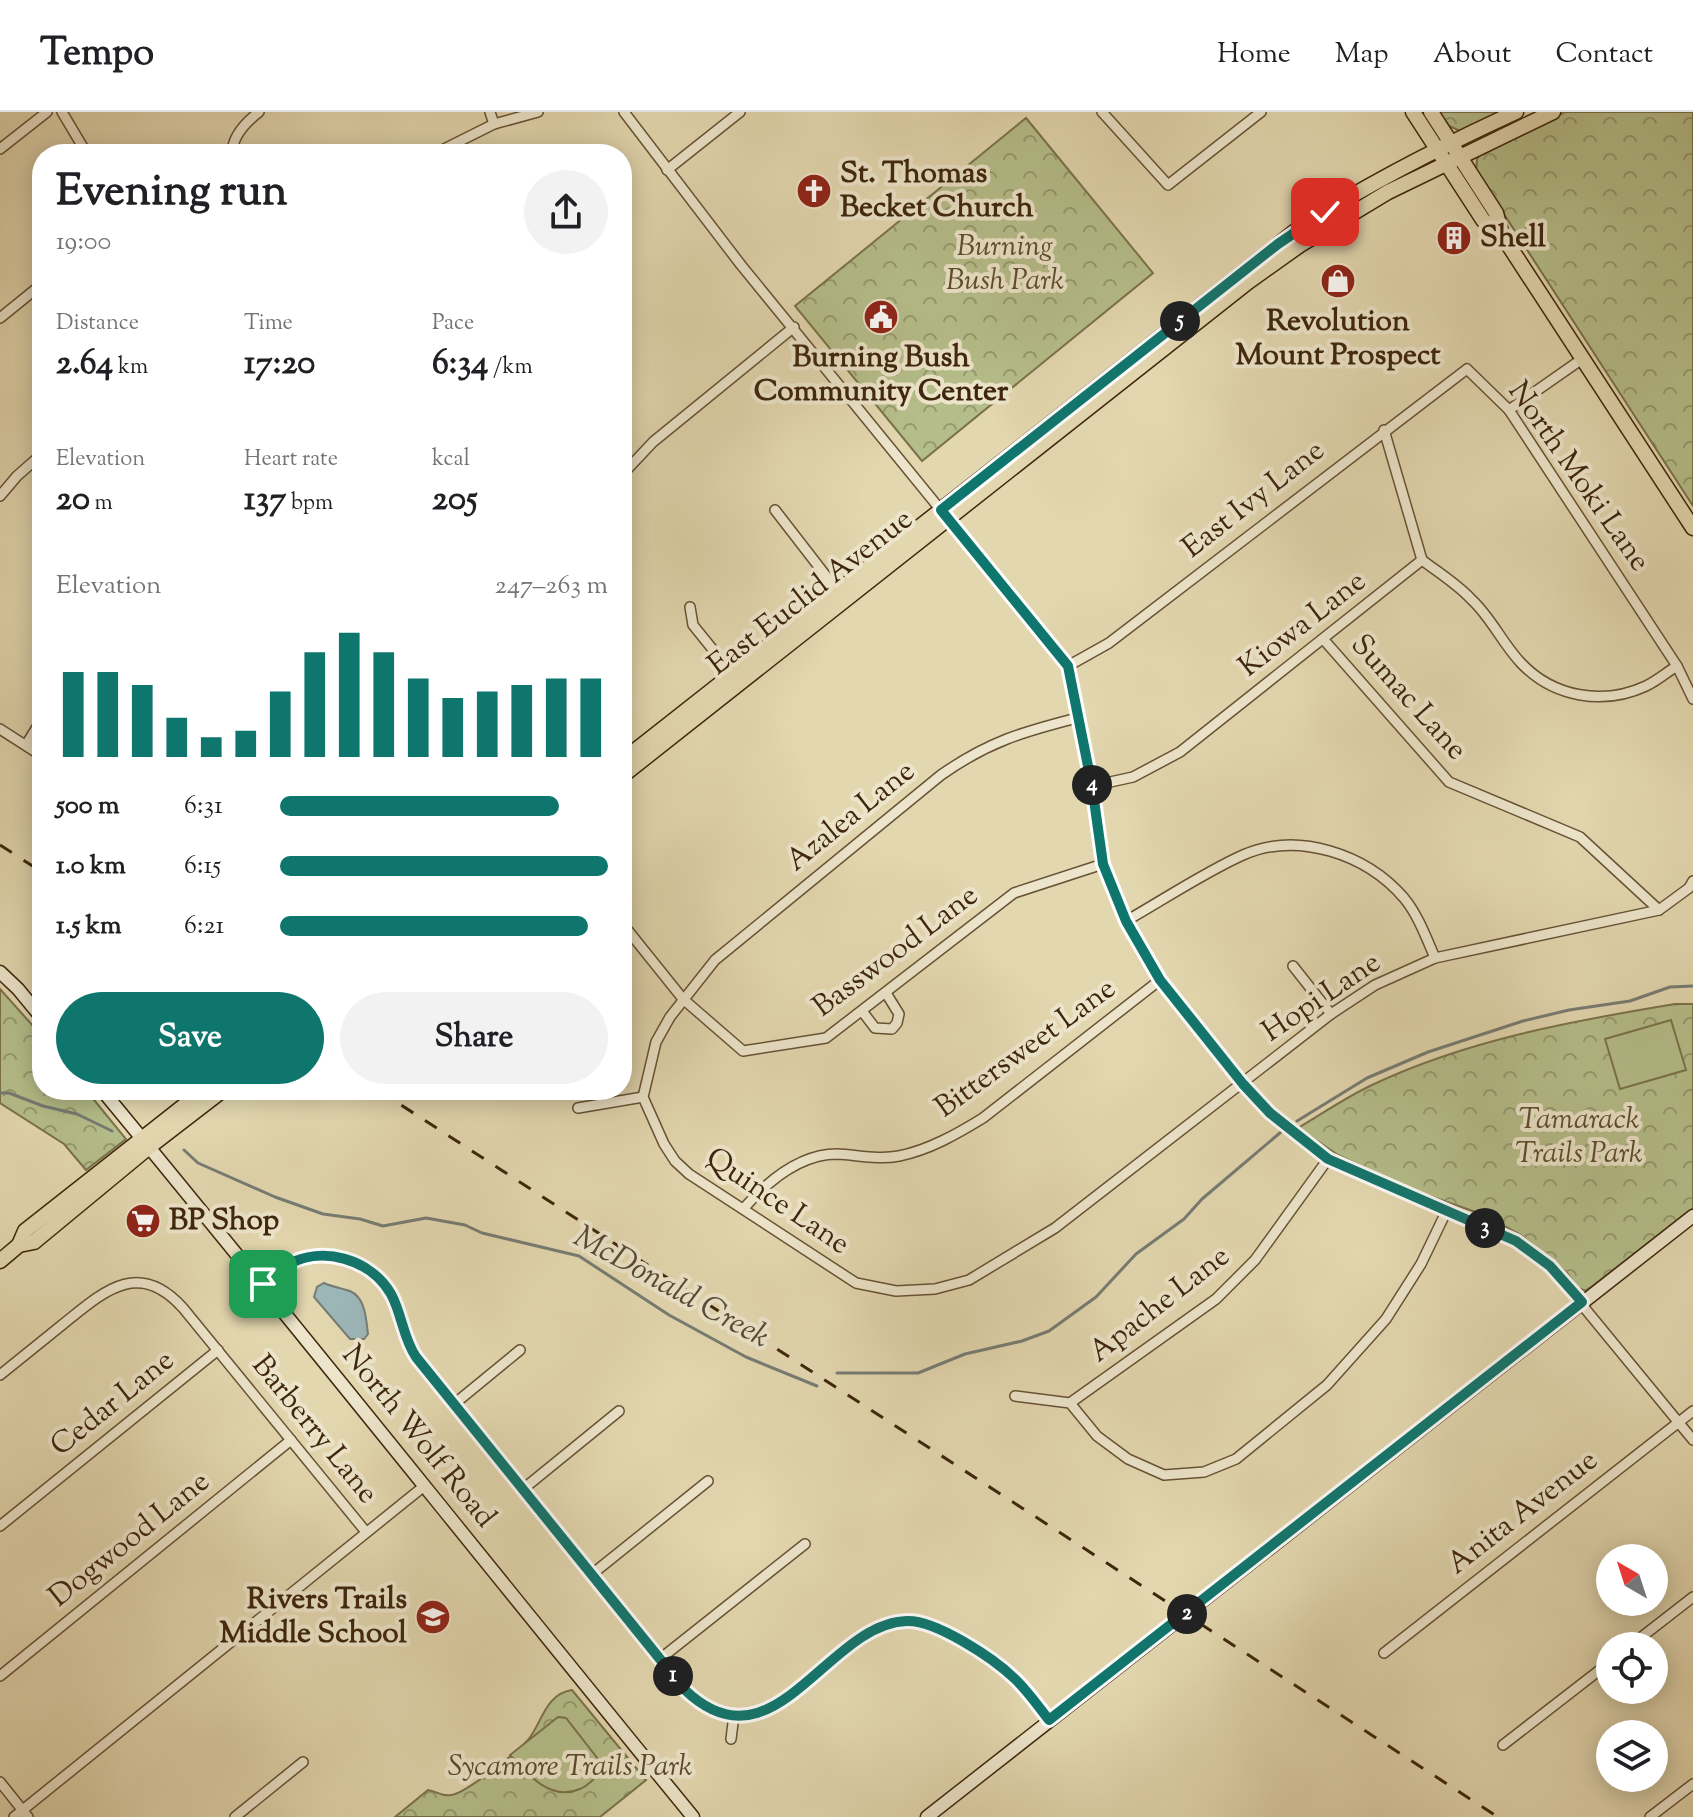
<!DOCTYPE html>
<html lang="en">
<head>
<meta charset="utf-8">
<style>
  :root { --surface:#fff; --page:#f2f2f2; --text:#202124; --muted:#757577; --line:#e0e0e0; --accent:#0f766e }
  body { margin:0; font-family:"Sorts Mill Goudy",serif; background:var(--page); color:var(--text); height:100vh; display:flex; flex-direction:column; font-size:30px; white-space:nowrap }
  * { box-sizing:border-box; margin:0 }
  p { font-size:26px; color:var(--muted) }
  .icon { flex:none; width:44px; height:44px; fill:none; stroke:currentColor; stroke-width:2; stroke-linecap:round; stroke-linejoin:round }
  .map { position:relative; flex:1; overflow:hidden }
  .side { position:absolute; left:32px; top:32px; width:600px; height:956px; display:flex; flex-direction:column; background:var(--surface); border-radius:32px; box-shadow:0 4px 20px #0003 }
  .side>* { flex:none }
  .needle { width:52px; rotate:321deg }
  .buttons { position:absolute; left:1596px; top:1432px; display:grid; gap:16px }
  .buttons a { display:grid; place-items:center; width:72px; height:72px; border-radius:50%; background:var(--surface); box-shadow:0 4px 20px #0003; font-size:40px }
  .pin { position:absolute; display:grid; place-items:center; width:68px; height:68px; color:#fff; margin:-34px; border-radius:16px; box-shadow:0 4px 12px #0006 }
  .km { position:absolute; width:40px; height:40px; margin:-20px; border-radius:50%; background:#222; color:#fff; font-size:22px; line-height:40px; text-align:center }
  .round { display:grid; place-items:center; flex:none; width:84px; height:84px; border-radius:42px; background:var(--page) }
  .headline { display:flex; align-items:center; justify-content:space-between; height:136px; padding:0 24px }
  h1 { font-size:44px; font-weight:700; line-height:60px }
  .figures { display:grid; grid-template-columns:repeat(3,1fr); gap:12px; height:136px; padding:8px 24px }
  .figures div { display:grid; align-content:center }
  .figures b { font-size:34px; font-weight:700 }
  .figures small { font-size:22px; font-weight:400 }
  .figures p { font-size:22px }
  .chart { height:224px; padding:16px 24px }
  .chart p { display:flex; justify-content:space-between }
  .chart svg { width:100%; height:144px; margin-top:8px; stroke:var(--accent); stroke-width:6 }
  .action { display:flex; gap:16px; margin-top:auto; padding:16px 24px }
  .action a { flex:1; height:92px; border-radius:48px; background:var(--accent); color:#fff; font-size:32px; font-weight:700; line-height:92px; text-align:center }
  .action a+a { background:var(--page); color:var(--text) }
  ul { padding:0 24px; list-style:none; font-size:26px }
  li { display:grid; grid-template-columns:128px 96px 1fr; align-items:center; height:60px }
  li i { height:20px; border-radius:10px; background:var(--accent) }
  header { display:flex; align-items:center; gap:48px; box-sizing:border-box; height:112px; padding:0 40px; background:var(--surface); border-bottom:2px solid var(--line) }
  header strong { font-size:38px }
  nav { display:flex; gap:44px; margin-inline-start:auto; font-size:28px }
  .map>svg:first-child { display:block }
</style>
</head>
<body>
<header>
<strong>Tempo</strong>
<nav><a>Home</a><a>Map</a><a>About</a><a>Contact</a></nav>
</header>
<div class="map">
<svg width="1693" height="1705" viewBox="0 0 1693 1705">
  <defs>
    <pattern id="park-crowns" width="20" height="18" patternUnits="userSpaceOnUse" patternTransform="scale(2)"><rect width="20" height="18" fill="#b5be8a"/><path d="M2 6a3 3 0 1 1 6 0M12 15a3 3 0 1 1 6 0" fill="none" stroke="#959a6f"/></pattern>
  </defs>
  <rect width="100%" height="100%" fill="#e3d7af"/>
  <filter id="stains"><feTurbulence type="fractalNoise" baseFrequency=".0025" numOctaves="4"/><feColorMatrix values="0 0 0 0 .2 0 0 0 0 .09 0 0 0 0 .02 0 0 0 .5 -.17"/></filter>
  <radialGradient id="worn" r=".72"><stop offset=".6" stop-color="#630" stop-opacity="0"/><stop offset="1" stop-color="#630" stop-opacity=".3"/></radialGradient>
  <g fill="url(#park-crowns)" stroke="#7a724b" stroke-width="2">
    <polygon points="1438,0 1504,0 1460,19 1449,14"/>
    <polygon points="1565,0 1693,0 1693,394 1476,59 1477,47 1483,38"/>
    <polygon points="1026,6 1153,161 922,349 795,194"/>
    <polygon points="0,877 42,924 42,978 86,978 126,1027 86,1058 64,1032 0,991"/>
    <path d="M 1675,892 L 1693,892 L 1693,1096 L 1586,1179 L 1578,1176 L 1567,1161 L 1521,1123 L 1484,1103 L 1407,1076 L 1338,1043 L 1298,1016 C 1322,1002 1346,985 1372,973 C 1467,928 1572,909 1675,892 Z"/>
    <path d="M 572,1578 L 646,1668 L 600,1705 L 395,1705 L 428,1678 C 436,1679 442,1685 451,1683 C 465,1682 517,1640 528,1628 C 542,1611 545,1582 572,1578 Z"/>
  </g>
  <g fill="#b5be8a" stroke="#7a724b" stroke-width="2">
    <polygon points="1671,908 1686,958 1620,977 1605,927"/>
    <path d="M 558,1605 L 566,1606 L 605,1656 C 598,1662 589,1674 580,1677 C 551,1690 527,1662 510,1643 Z"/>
  </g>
  <path fill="#9cb6b8" stroke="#767c73" stroke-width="2" d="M 324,1171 C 332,1175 342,1176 350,1179 C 366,1186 366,1208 368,1222 L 364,1227 L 350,1227 L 314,1185 L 317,1175 Z"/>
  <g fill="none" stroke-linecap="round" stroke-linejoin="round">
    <g stroke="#767c73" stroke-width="3">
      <polyline points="0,981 9,981 43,994 77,1002 112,1019"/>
      <polyline points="1297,1009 1367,966 1428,940 1523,909 1569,898 1630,889 1670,875 1693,874"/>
      <polyline points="184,1038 198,1051 275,1085 323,1102 360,1107 383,1114 426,1106 465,1113 482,1121 579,1144 669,1203 746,1245 817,1274"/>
      <polyline points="837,1261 918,1261 965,1242 1022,1229 1049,1219 1096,1185 1136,1142 1184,1107 1202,1087 1281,1020"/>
    </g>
    <defs>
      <g id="street">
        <polyline points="62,0 87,42"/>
        <polyline points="490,0 494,12"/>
        <polyline points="624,0 741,153 1068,554 1092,674 1103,752 1126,809 1160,868 1243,972 1270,1001 1328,1047 1516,1129 1550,1154 1693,1328"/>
        <polyline points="1102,0 1168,73 1261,0"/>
        <polyline points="0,37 47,0"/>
        <path d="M 232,42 C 232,24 246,10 259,0"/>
        <polyline points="434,42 494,12 538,0"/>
        <polyline points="667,58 740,0"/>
        <polyline points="0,206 42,172"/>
        <polyline points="1509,298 1582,247"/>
        <polyline points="1384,318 1422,448"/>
        <polyline points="622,363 653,330 794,215"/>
        <polyline points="0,384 17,364 42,342"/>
        <polyline points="775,398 840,482"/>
        <path d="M 1422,448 C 1439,461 1457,472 1471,487 C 1491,505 1502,531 1521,551 C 1553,585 1603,594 1646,574 C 1657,569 1667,560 1677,554"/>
        <polyline points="690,495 693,513 735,565"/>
        <polyline points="1324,528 1449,670 1580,725 1659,798"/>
        <polyline points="1068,554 1109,531 1467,257 1509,298 1677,554 1693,587"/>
        <path d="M 1077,606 C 1022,620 988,630 941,663 L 715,848 L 670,905 L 656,930 L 643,985 L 664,1032 L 675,1049 L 689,1062 L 856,1171 L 896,1179 L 935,1177 L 969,1168 L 1055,1116 L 1331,902 L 1375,873 L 1435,846 L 1659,798 L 1689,776 L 1693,769"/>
        <polyline points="0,617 42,644"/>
        <polyline points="26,633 42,607"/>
        <polyline points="1092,674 1133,665 1180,640 1422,448"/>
        <path d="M 1126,809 C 1163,788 1205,760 1243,743 C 1298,719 1366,742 1404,786 C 1418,803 1426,825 1435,846"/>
        <polyline points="622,811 683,887 743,939 826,926 1014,781 1103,752"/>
        <polyline points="1293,854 1331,902"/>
        <polyline points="862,899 875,916 892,917 897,911 899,902 886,881"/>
        <polyline points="578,996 643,985"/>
        <path d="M 744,1096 C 767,1070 799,1042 837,1042 C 858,1043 878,1048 899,1044 C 929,1038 957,1022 983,1006 L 1160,868"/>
        <path d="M 263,1172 C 271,1166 279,1159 287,1153 C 323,1133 371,1147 390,1182 C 402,1202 403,1226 416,1245 L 685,1578 C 774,1662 827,1511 907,1509 C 938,1508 991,1545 1014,1566 C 1027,1578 1038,1594 1049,1608"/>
        <path d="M 0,1263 C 21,1246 42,1229 62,1213 C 103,1180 138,1146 183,1196 L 366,1420"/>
        <polyline points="1015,1284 1070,1291 1097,1324 1128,1347 1164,1363 1204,1360 1236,1347 1327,1273 1386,1207 1421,1152 1447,1098"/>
        <polyline points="1070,1291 1216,1187 1255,1148 1328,1047"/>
        <polyline points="453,1293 520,1238"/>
        <polyline points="522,1378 619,1299"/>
        <polyline points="0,1414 218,1238"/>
        <polyline points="591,1463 708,1369"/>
        <polyline points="1630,1534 1693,1485"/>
        <polyline points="1384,1541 1693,1299"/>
        <polyline points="660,1547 805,1432"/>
        <polyline points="0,1564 291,1328"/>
        <polyline points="731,1627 734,1603"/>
        <polyline points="1503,1633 1610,1550"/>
        <polyline points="0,1670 28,1705"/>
        <polyline points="14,1705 423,1375"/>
        <polyline points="235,1705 303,1650"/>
        <polyline points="1650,1705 1693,1672"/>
      </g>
      <g id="secondary">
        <polyline points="0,860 18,877 42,906"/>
        <path d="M 102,978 C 301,1219 495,1463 693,1705"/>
        <polyline points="927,1705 1693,1104"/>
      </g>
      <g id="primary">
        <polyline points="1413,0 1483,108 1502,123"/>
        <polyline points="1431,0 1496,101 1502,123 1693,416"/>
        <path d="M 622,649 L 1302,114 C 1371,70 1442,34 1516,0"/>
        <polyline points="622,664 1248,170 1300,133 1388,80 1553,0"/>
        <polyline points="19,1133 25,1119 204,978"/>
        <polyline points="0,1149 19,1133 34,1130 149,1035 223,978"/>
      </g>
    </defs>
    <use href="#street" stroke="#675235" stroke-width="12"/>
    <use href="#secondary" stroke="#3e260c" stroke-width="15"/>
    <use href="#primary" stroke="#3e260c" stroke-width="17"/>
    <use href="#street" stroke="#ede5cb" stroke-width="9"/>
    <use href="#secondary" stroke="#ede5cb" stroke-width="12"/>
    <use href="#primary" stroke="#e3d7af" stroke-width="14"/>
    <g stroke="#3e260c" stroke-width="3" stroke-dasharray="14 14" stroke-linecap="butt">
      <polyline points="0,733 42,760"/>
      <polyline points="378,978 1498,1705"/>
    </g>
  </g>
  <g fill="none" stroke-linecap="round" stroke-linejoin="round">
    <defs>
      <path id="route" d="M 263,1172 C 271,1166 279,1159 287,1153 C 322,1133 371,1147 391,1182 C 402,1202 403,1226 416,1245 L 685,1578 C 774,1663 827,1511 907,1509 C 936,1508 993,1546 1014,1566 C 1027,1578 1038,1594 1049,1608 L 1582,1190 L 1550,1154 L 1516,1129 L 1328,1047 L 1270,1001 L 1243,972 L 1160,868 L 1126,809 L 1103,752 L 1092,674 L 1068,554 L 941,398 L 1278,132 L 1325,100"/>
    </defs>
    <use href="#route" stroke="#fff" stroke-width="16"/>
    <use href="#route" stroke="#0f766e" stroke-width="10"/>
  </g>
  <defs>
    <symbol id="church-disc" viewBox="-11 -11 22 22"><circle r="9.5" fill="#8f2418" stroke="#ede5cb"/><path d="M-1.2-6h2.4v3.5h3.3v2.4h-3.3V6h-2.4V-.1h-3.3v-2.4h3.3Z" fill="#fff"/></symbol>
    <symbol id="building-disc" viewBox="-11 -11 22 22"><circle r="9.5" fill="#8f2418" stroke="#ede5cb"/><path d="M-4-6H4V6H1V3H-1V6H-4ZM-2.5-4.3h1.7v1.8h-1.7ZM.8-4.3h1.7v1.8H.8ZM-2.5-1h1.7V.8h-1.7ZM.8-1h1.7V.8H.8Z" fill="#fff"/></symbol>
    <symbol id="shop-disc" viewBox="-11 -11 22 22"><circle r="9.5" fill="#8f2418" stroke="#ede5cb"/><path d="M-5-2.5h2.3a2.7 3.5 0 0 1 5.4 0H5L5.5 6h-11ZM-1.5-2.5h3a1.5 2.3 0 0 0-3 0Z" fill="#fff"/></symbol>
    <symbol id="civic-disc" viewBox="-11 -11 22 22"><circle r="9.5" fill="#8f2418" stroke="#ede5cb"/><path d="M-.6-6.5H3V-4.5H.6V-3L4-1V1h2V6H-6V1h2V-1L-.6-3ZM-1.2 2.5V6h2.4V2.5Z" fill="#fff"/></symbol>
    <symbol id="supermarket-disc" viewBox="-11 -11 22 22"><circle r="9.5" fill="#8f2418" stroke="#ede5cb"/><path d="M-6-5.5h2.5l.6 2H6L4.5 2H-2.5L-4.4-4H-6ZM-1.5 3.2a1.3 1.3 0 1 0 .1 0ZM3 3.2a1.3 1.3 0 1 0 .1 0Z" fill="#fff"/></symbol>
    <symbol id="school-disc" viewBox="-11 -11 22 22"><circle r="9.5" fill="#8f2418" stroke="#ede5cb"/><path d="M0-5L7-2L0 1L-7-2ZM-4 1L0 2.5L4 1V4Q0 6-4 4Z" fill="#fff"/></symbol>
  </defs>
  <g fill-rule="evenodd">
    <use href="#church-disc" x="794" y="59" width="40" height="40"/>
    <use href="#building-disc" x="1434" y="106" width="40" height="40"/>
    <use href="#shop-disc" x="1318" y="149" width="40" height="40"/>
    <use href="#civic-disc" x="861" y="185" width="40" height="40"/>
    <use href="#supermarket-disc" x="123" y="1089" width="40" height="40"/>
    <use href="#school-disc" x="413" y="1485" width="40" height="40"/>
  </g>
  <g text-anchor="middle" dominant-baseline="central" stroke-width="8" stroke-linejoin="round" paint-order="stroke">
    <g font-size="30" font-weight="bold" fill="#3e260c" stroke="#ede5cb" text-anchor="start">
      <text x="840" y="62">St. Thomas<tspan x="840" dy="34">Becket Church</tspan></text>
      <text x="1480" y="126">Shell</text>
      <text x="1338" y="210" text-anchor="middle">Revolution<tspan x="1338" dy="34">Mount Prospect</tspan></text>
      <text x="881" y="246" text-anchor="middle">Burning Bush<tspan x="881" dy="34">Community Center</tspan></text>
      <text x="169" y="1109">BP Shop</text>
      <text x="407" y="1488" text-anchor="end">Rivers Trails<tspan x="407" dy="34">Middle School</tspan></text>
    </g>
    <g font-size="30" font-style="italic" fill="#5c4c2c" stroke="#ede5cb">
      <text x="1005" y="135">Burning<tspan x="1005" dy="34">Bush Park</tspan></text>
      <text x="1579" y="1008">Tamarack<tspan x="1579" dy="34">Trails Park</tspan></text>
      <text x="570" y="1655">Sycamore Trails Park</text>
    </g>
    <g font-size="30" fill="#3e260c" stroke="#ede5cb">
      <text transform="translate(1578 365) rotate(55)">North Moki Lane</text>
      <text transform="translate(1254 388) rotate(-38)">East Ivy Lane</text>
      <text transform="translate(811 481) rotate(-38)">East Euclid Avenue</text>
      <text transform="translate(1303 513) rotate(-38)">Kiowa Lane</text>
      <text transform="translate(1408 586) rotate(48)">Sumac Lane</text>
      <text transform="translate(851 705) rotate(-39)">Azalea Lane</text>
      <text transform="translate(896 840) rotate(-37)">Basswood Lane</text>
      <text transform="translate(1322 886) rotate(-34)">Hopi Lane</text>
      <text transform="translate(1026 937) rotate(-36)">Bittersweet Lane</text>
      <text transform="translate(777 1090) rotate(34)">Quince Lane</text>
      <text transform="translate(1160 1193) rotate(-38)">Apache Lane</text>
      <text transform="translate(113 1292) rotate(-39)">Cedar Lane</text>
      <text transform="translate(314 1318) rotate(51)">Barberry Lane</text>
      <text transform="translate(418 1325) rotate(51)">North Wolf Road</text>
      <text transform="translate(1523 1401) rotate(-38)">Anita Avenue</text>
      <text transform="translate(130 1428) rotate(-39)">Dogwood Lane</text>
    </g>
    <g font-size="32" font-style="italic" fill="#564a37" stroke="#ede5cb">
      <text transform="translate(671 1176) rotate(29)">McDonald Creek</text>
    </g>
  </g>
  <rect width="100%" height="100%" filter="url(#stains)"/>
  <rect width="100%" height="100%" fill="url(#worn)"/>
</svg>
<div class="buttons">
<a><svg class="needle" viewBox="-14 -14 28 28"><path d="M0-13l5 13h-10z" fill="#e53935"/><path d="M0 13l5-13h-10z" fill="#757577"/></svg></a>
<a><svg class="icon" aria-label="locate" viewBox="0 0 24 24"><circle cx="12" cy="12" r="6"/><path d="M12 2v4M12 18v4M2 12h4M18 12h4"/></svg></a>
<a><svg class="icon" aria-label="layers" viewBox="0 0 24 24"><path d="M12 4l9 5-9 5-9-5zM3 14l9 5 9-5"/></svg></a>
</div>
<div class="pin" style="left:263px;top:1172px;background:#1e9e55"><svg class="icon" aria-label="arrive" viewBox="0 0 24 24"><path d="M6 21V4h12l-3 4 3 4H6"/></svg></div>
<div class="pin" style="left:1325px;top:100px;background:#d93025"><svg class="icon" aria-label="check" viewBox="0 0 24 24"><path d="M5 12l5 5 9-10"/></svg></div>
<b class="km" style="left:673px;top:1564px">1</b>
<b class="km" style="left:1187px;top:1502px">2</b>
<b class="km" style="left:1485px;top:1116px">3</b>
<b class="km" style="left:1092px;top:673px">4</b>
<b class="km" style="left:1180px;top:209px">5</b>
<section class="side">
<div class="headline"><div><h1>Evening run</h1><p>19:00</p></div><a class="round"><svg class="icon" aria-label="share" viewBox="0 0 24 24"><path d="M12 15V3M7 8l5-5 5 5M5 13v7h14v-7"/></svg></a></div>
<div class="figures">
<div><p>Distance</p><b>2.64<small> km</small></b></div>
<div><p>Time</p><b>17:20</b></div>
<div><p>Pace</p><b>6:34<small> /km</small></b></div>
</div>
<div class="figures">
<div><p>Elevation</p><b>20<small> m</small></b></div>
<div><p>Heart rate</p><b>137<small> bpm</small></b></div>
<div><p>kcal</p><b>205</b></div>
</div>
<div class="chart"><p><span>Elevation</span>247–263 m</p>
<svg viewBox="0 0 160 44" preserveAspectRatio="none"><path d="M5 44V18M15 44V18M25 44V22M35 44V32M45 44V38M55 44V36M65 44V24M75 44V12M85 44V6M95 44V12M105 44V20M115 44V26M125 44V24M135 44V22M145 44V20M155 44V20"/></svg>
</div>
<ul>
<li><b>500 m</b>6:31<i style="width:85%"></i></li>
<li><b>1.0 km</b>6:15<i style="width:100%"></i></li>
<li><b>1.5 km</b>6:21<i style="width:94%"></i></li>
</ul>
<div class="action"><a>Save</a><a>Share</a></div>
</section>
</div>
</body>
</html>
